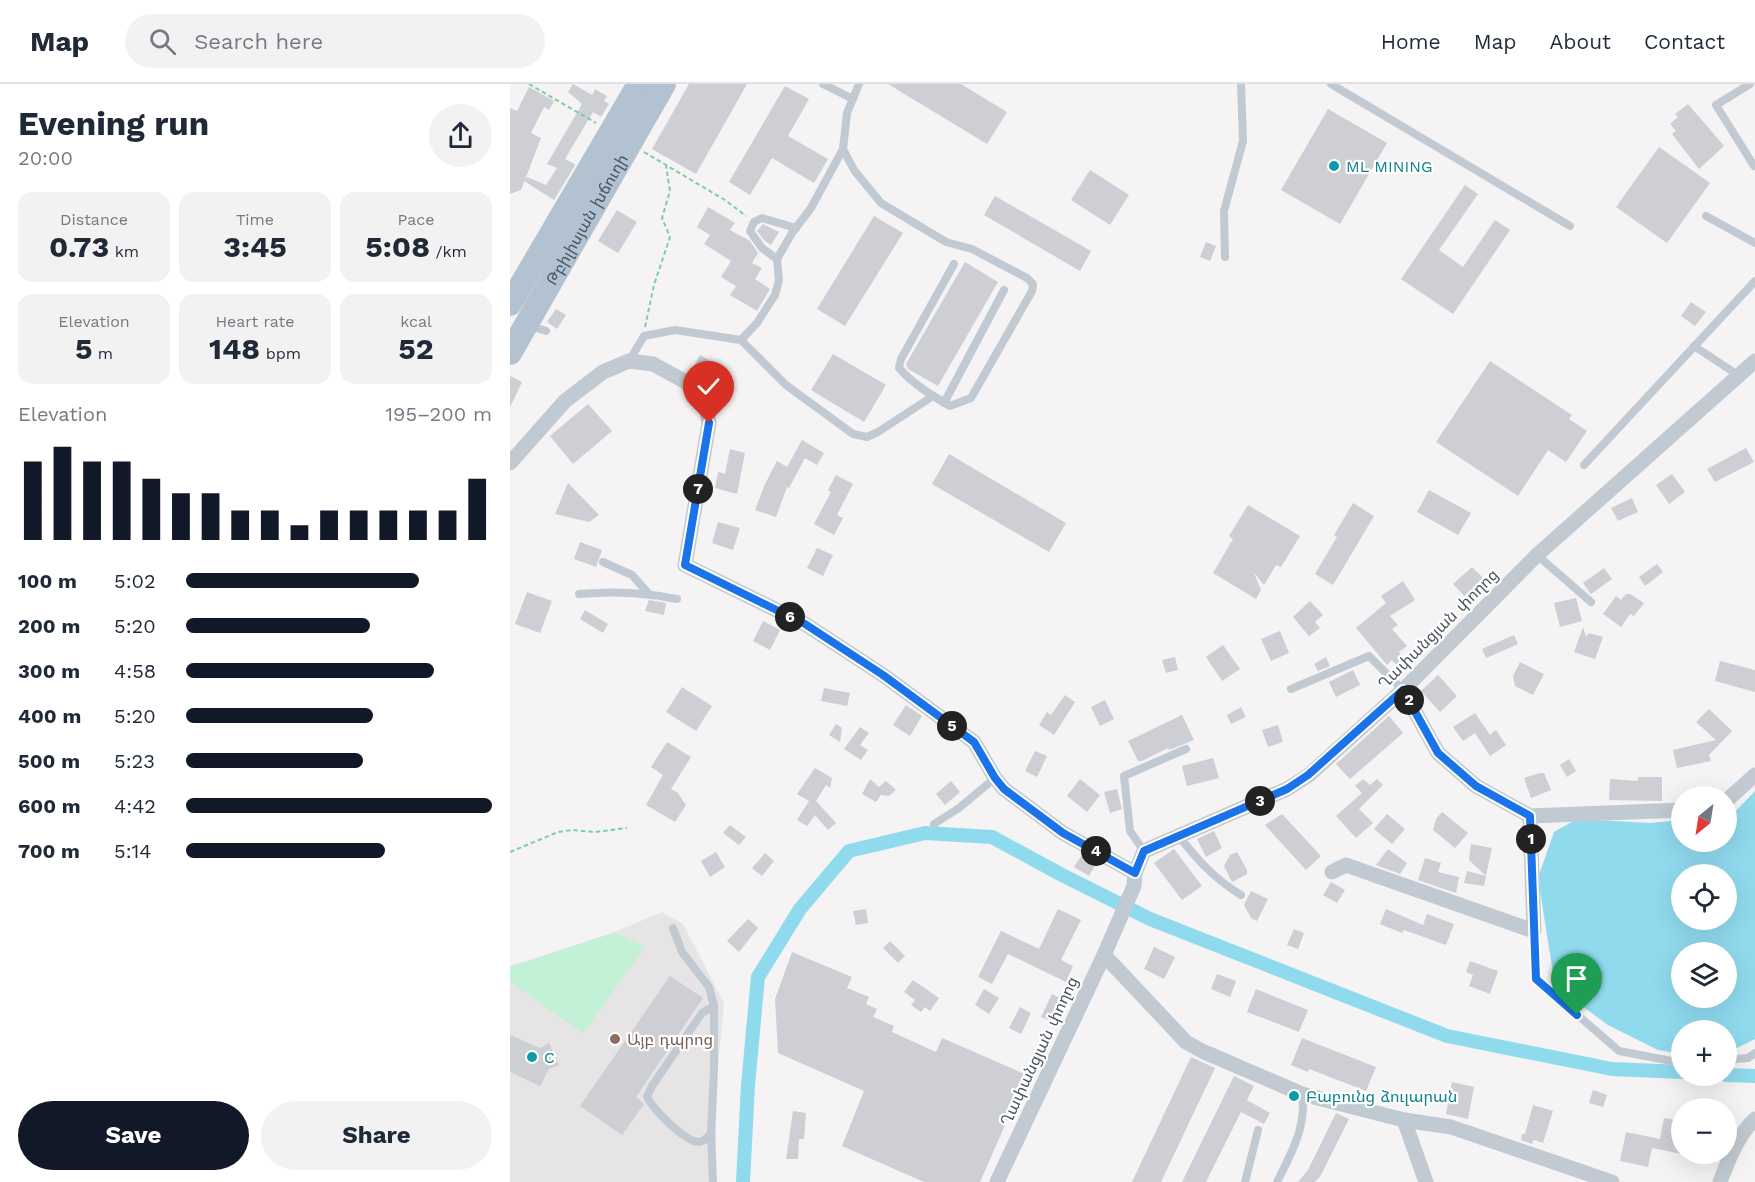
<!DOCTYPE html>
<html lang="en">
<head>
<meta charset="utf-8">
<style>
  :root { --surface:#fff; --page:#f2f2f3; --text:#1f2937; --muted:#747a83; --line:#e0e1e3; --accent:#111827 }
  body { margin:0; font-family:"Work Sans","Noto Sans Armenian",sans-serif; background:var(--page); color:var(--text); height:100vh; display:flex; flex-direction:column; font-size:22px; white-space:nowrap }
  * { box-sizing:border-box; margin:0 }
  p { font-size:20px; color:var(--muted) }
  .icon { flex:none; width:33px; height:33px; fill:none; stroke:currentColor; stroke-width:2; stroke-linecap:round; stroke-linejoin:round }
  .map { position:relative; flex:1; overflow:hidden }
  .side { display:flex; flex-direction:column; background:var(--surface); width:510px }
  .side>* { flex:none }
  .needle { width:39px; rotate:210deg }
  .buttons { position:absolute; left:1161px; top:702px; display:grid; gap:12px }
  .buttons a { display:grid; place-items:center; width:66px; height:66px; border-radius:50%; background:var(--surface); box-shadow:0 6px 24px #0002; font-size:30px }
  .pin { position:absolute; display:grid; place-items:center; width:51px; height:51px; color:#fff; margin:-62px -26px; border-radius:50% 50% 50% 0; rotate:-45deg; box-shadow:0 0 6px #0007 }
  .pin .icon { rotate:45deg }
  .km { position:absolute; width:30px; height:30px; margin:-15px; border-radius:50%; background:#222; color:#fff; font-size:16px; line-height:30px; text-align:center }
  .round { display:grid; place-items:center; flex:none; width:63px; height:63px; border-radius:32px; background:var(--page) }
  .overview { display:flex; align-items:center; justify-content:space-between; height:102px; padding:0 18px }
  h1 { font-size:33px; font-weight:700; line-height:45px }
  .figures { display:grid; grid-template-columns:repeat(3,1fr); gap:9px; height:102px; padding:6px 18px }
  .figures div { display:grid; align-content:center; border-radius:15px; background:var(--page); text-align:center }
  .figures b { font-size:30px; font-weight:700 }
  .figures small { font-size:16px; font-weight:400 }
  .figures p { font-size:16px }
  .chart { height:168px; padding:12px 18px }
  .chart p { display:flex; justify-content:space-between }
  .chart svg { width:100%; height:108px; margin-top:6px; stroke:var(--accent); stroke-width:6 }
  .primary-button { display:flex; gap:12px; margin-top:auto; padding:12px 18px }
  .primary-button a { flex:1; height:69px; border-radius:36px; background:var(--accent); color:#fff; font-size:24px; font-weight:700; line-height:69px; text-align:center }
  .primary-button a+a { background:var(--page); color:var(--text) }
  ul { padding:0 18px; list-style:none; font-size:20px }
  li { display:grid; grid-template-columns:96px 72px 1fr; align-items:center; height:45px }
  li i { height:15px; border-radius:8px; background:var(--accent) }
  header { display:flex; align-items:center; gap:36px; box-sizing:border-box; height:84px; padding:0 30px; background:var(--surface); border-bottom:2px solid var(--line) }
  header strong { font-size:28px }
  nav { display:flex; gap:33px; margin-inline-start:auto; font-size:21px }
  .search { width:420px; height:54px; background:var(--page); display:flex; align-items:center; gap:15px; box-sizing:border-box; padding:0 21px; border-radius:33px; color:var(--muted); font-size:22px }
  main { display:flex; flex:1; min-height:0 }
  .map>svg:first-child { display:block }
</style>
</head>
<body>
<header>
<strong>Map</strong>
<div class="search"><svg class="icon" aria-label="search" viewBox="0 0 24 24"><circle cx="10" cy="10" r="6"/><path d="M15 15l6 6"/></svg>Search here</div>
<nav><a>Home</a><a>Map</a><a>About</a><a>Contact</a></nav>
</header>
<main>
<section class="side">
<div class="overview"><div><h1>Evening run</h1><p>20:00</p></div><a class="round"><svg class="icon" aria-label="share" viewBox="0 0 24 24"><path d="M12 15V3M7 8l5-5 5 5M5 13v7h14v-7"/></svg></a></div>
<div class="figures">
<div><p>Distance</p><b>0.73<small> km</small></b></div>
<div><p>Time</p><b>3:45</b></div>
<div><p>Pace</p><b>5:08<small> /km</small></b></div>
</div>
<div class="figures">
<div><p>Elevation</p><b>5<small> m</small></b></div>
<div><p>Heart rate</p><b>148<small> bpm</small></b></div>
<div><p>kcal</p><b>52</b></div>
</div>
<div class="chart"><p><span>Elevation</span>195–200 m</p>
<svg viewBox="0 0 160 44" preserveAspectRatio="none"><path d="M5 44V12M15 44V6M25 44V12M35 44V12M45 44V19M55 44V25M65 44V25M75 44V32M85 44V32M95 44V38M105 44V32M115 44V32M125 44V32M135 44V32M145 44V32M155 44V19"/></svg>
</div>
<ul>
<li><b>100 m</b>5:02<i style="width:76%"></i></li>
<li><b>200 m</b>5:20<i style="width:60%"></i></li>
<li><b>300 m</b>4:58<i style="width:81%"></i></li>
<li><b>400 m</b>5:20<i style="width:61%"></i></li>
<li><b>500 m</b>5:23<i style="width:58%"></i></li>
<li><b>600 m</b>4:42<i style="width:100%"></i></li>
<li><b>700 m</b>5:14<i style="width:65%"></i></li>
</ul>
<div class="primary-button"><a>Save</a><a>Share</a></div>
</section>
<div class="map">
<svg width="1245" height="1098" viewBox="0 0 1245 1098">
  <rect width="100%" height="100%" fill="#f5f3f3"/>
  <polygon fill="#e6e4e5" points="152,828 173,840 214,919 207,992 205,1098 0,1098 0,882 100,850"/>
  <polygon fill="#c3f1d5" points="105,848 135,863 73,949 0,898 0,883"/>
  <path fill="#90daee" fill-rule="evenodd" d="M 1245,707 L 1245,955 L 1217,969 L 1216,946 L 1172,946 L 1171,970 L 1148,966 L 1098,941 L 1045,902 L 1028,794 L 1044,748 L 1067,735 L 1141,739 L 1171,736 L 1172,758 L 1216,758 L 1217,732 L 1222,731 ZM 1172,790 L 1216,790 L 1216,836 L 1172,836 ZM 1172,868 L 1216,868 L 1216,914 L 1172,914 Z"/>
  <g fill="none" stroke-linecap="round" stroke-linejoin="round">
    <g stroke="#90daee" stroke-width="14">
      <polyline points="1216,991 1245,992"/>
      <polyline points="233,1098 238,1001 248,893 290,825 339,767 415,749 482,753 552,791 640,835 937,952 1102,985 1172,988"/>
    </g>
  </g>
  <g fill="#cdcfd5">
    <polygon points="63,0 82,11 85,5 97,12 94,17 99,20 91,33 83,28 55,75 65,80 64,83 44,116 14,97 17,93 36,101 47,84 37,80 72,20 58,8"/>
    <polygon points="179,0 237,0 186,90 142,65"/>
    <polygon points="378,0 451,0 497,28 477,60"/>
    <polygon points="275,2 299,15 278,52 318,75 304,99 262,74 240,111 219,98"/>
    <polygon points="19,3 44,17 39,26 34,23 21,49 31,54 11,106 0,110 0,24 7,27"/>
    <polygon points="1178,20 1214,62 1189,85 1162,50 1166,47 1160,40 1168,33 1165,30"/>
    <polygon points="818,25 877,59 830,140 771,106"/>
    <polygon points="1149,63 1200,99 1157,159 1106,123"/>
    <polygon points="580,86 619,111 600,141 561,116"/>
    <polygon points="955,101 968,110 929,166 953,183 985,136 1000,146 943,230 891,195"/>
    <polygon points="485,112 581,167 570,187 474,131"/>
    <polygon points="198,123 225,139 220,146 240,157 248,169 242,179 252,184 245,195 260,205 247,227 220,211 226,202 211,193 221,177 194,160 200,151 187,143"/>
    <polygon points="107,126 127,138 108,169 88,157"/>
    <polygon points="364,132 393,149 335,242 307,225"/>
    <polygon points="253,140 269,148 261,161 255,157 247,147"/>
    <polygon points="696,158 706,162 700,177 690,173"/>
    <polygon points="455,178 488,198 428,302 398,285 396,280"/>
    <polygon points="1181,218 1196,228 1185,242 1171,232"/>
    <polygon points="46,225 56,231 47,245 37,238"/>
    <polygon points="323,270 376,301 354,338 301,306"/>
    <polygon points="190,271 206,280 195,301 180,289"/>
    <polygon points="980,277 1062,331 1059,335 1077,347 1056,378 1038,366 1008,412 926,358"/>
    <polygon points="0,292 12,298 0,323"/>
    <polygon points="78,320 102,347 63,380 40,352"/>
    <polygon points="292,356 314,369 307,381 295,374 279,404 277,403 266,433 245,426 255,400 267,377 277,383"/>
    <polygon points="1236,364 1244,378 1205,398 1197,385"/>
    <polygon points="220,365 235,369 227,410 205,404 208,388 215,390"/>
    <polygon points="439,370 556,439 539,468 422,400"/>
    <polygon points="1162,390 1175,408 1159,420 1146,401"/>
    <polygon points="326,391 343,400 327,431 333,434 324,451 304,440 321,408 318,406"/>
    <polygon points="58,399 89,431 79,438 45,430"/>
    <polygon points="919,406 961,429 948,451 907,428"/>
    <polygon points="1122,414 1128,428 1108,437 1101,424"/>
    <polygon points="843,419 864,432 823,501 805,490 827,453 824,451"/>
    <polygon points="738,421 790,452 771,483 766,481 754,501 744,489 751,506 746,515 703,489 723,455 719,452"/>
    <polygon points="208,438 230,444 223,466 202,459"/>
    <polygon points="70,458 92,466 86,483 64,475"/>
    <polygon points="307,464 323,471 313,492 297,484"/>
    <polygon points="1147,480 1153,488 1135,502 1129,493"/>
    <polygon points="962,483 977,498 958,516 943,500"/>
    <polygon points="1094,484 1102,495 1081,510 1073,499"/>
    <polygon points="893,497 905,516 880,532 888,541 882,545 897,562 889,568 901,582 893,589 882,576 877,581 846,544 876,519 871,512"/>
    <polygon points="17,508 42,517 30,549 5,540"/>
    <polygon points="1116,510 1120,510 1134,519 1124,532 1120,530 1111,543 1093,530 1106,512 1111,516"/>
    <polygon points="1066,514 1072,537 1050,543 1044,519"/>
    <polygon points="139,516 156,519 154,531 135,527"/>
    <polygon points="800,517 813,531 805,538 810,544 799,552 783,533"/>
    <polygon points="75,526 98,540 93,549 70,535"/>
    <polygon points="253,537 270,546 260,566 243,557"/>
    <polygon points="1073,543 1076,553 1079,549 1093,553 1085,575 1064,568"/>
    <polygon points="770,547 779,569 761,577 751,555"/>
    <polygon points="1004,551 1008,560 976,574 972,565"/>
    <polygon points="713,561 730,585 712,597 696,573"/>
    <polygon points="665,573 668,586 656,589 652,576"/>
    <polygon points="816,573 820,582 808,587 804,580"/>
    <polygon points="1210,577 1245,586 1245,608 1205,597"/>
    <polygon points="1010,578 1034,590 1023,611 1005,602 1003,592"/>
    <polygon points="843,586 850,601 826,613 819,598"/>
    <polygon points="928,591 947,612 930,628 911,607"/>
    <polygon points="172,603 202,622 186,647 156,628"/>
    <polygon points="314,604 340,609 337,622 311,617"/>
    <polygon points="555,611 565,618 544,651 529,641 537,628 541,631"/>
    <polygon points="595,616 604,635 590,642 581,623"/>
    <polygon points="396,621 412,632 400,652 383,641"/>
    <polygon points="731,623 736,633 721,640 717,631"/>
    <polygon points="1199,625 1222,647 1199,671 1201,677 1167,684 1163,666 1206,656 1186,638"/>
    <polygon points="965,629 980,651 986,646 996,661 980,672 965,649 953,657 943,643"/>
    <polygon points="672,631 684,656 659,666 658,664 632,677 628,677 618,657"/>
    <polygon points="879,632 893,649 840,695 826,680"/>
    <polygon points="326,640 332,644 330,658 319,651"/>
    <polygon points="768,641 773,658 758,663 752,646"/>
    <polygon points="350,643 359,649 350,661 358,666 351,676 334,665"/>
    <polygon points="157,658 181,673 161,705 168,709 176,721 165,738 136,721 153,691 141,683"/>
    <polygon points="525,667 537,672 527,693 515,687"/>
    <polygon points="703,674 709,694 677,702 672,682"/>
    <polygon points="1059,675 1066,687 1057,693 1050,681"/>
    <polygon points="305,684 322,694 320,704 316,701 306,717 326,739 318,746 305,731 297,742 287,736 299,717 287,710"/>
    <polygon points="1030,689 1034,689 1041,706 1021,714 1014,694"/>
    <polygon points="1128,693 1152,693 1152,717 1099,716 1100,695 1128,697"/>
    <polygon points="360,695 369,703 376,697 386,706 379,712 371,711 366,718 352,710"/>
    <polygon points="570,695 590,711 577,728 557,712"/>
    <polygon points="853,695 860,701 867,695 873,701 849,725 863,739 846,754 826,732 852,709 845,702"/>
    <polygon points="441,697 450,708 435,721 426,710"/>
    <polygon points="607,705 612,725 600,729 594,708"/>
    <polygon points="932,728 958,749 945,764 923,746 926,735"/>
    <polygon points="772,730 811,772 796,786 755,741"/>
    <polygon points="877,730 895,745 882,760 864,745"/>
    <polygon points="220,741 236,753 229,761 213,749"/>
    <polygon points="704,747 712,764 696,773 687,755"/>
    <polygon points="961,760 982,764 976,792 959,776"/>
    <polygon points="664,765 692,802 672,816 644,779"/>
    <polygon points="878,765 897,779 890,790 866,781"/>
    <polygon points="206,768 215,783 200,793 191,777"/>
    <polygon points="727,768 737,786 737,790 722,798 714,782 720,771"/>
    <polygon points="255,769 264,777 252,792 242,784"/>
    <polygon points="571,772 586,780 579,792 564,783"/>
    <polygon points="915,774 931,779 928,788 949,793 946,809 908,796"/>
    <polygon points="957,787 976,792 974,802 954,799"/>
    <polygon points="821,798 835,806 827,819 813,811"/>
    <polygon points="741,807 758,815 747,837 741,834 734,821"/>
    <polygon points="356,825 358,839 346,841 343,827"/>
    <polygon points="548,825 571,836 551,876 563,882 556,898 498,870 482,900 468,893 491,847 529,865"/>
    <polygon points="876,825 913,841 917,830 944,840 936,861 894,846 892,849 870,840"/>
    <polygon points="238,835 248,844 229,868 217,857"/>
    <polygon points="784,845 794,849 788,865 777,861"/>
    <polygon points="380,857 395,872 388,879 373,864"/>
    <polygon points="644,863 665,873 654,895 634,885"/>
    <polygon points="282,868 342,893 337,904 359,913 356,920 367,925 363,933 384,942 382,948 426,968 432,954 517,991 470,1098 414,1098 332,1062 354,1007 268,969 265,915"/>
    <polygon points="960,877 988,887 980,910 959,902 963,891 956,888"/>
    <polygon points="707,890 726,897 720,913 701,905"/>
    <polygon points="160,892 193,914 126,1013 134,1020 112,1051 70,1022"/>
    <polygon points="403,896 429,914 420,927 415,923 411,928 401,921 405,916 394,908"/>
    <polygon points="474,905 489,914 479,930 465,921"/>
    <polygon points="746,905 798,926 789,948 737,928"/>
    <polygon points="542,910 556,917 545,939 531,933"/>
    <polygon points="510,923 521,929 511,950 499,944"/>
    <polygon points="0,951 30,964 39,959 49,981 39,985 30,1002 0,988"/>
    <polygon points="792,954 866,983 856,1007 799,985 798,988 781,981"/>
    <polygon points="681,973 705,984 651,1098 622,1098"/>
    <polygon points="724,992 744,1002 737,1016 760,1029 754,1040 731,1028 696,1098 672,1098"/>
    <polygon points="942,998 964,1003 958,1035 936,1030"/>
    <polygon points="1083,1006 1097,1011 1093,1023 1079,1019"/>
    <polygon points="1023,1021 1043,1027 1033,1059 1024,1056 1022,1060 1011,1056 1012,1050 1015,1050"/>
    <polygon points="283,1027 296,1029 294,1055 289,1055 288,1075 276,1075"/>
    <polygon points="826,1029 839,1035 811,1091 805,1098 788,1098 798,1086"/>
    <polygon points="1154,1034 1172,1037 1172,1070 1142,1064 1138,1083 1110,1077 1116,1048 1150,1055"/>
  </g>
  <g fill="none" stroke-linecap="round" stroke-linejoin="round">
    <g stroke="#7ad0a6" stroke-width="2" stroke-dasharray="4.5 3" stroke-linecap="butt">
      <polyline points="19,0 86,39"/>
      <polyline points="134,68 215,116 236,132"/>
      <polyline points="135,243 144,201 160,153 152,134 160,107 156,81"/>
      <polyline points="0,768 48,748 62,746 85,748 117,744"/>
    </g>
    <g stroke="#c1cad2" stroke-width="8">
      <polyline points="313,0 343,15"/>
      <path d="M 349,0 L 337,29 L 333,65 L 344,86 L 371,119 L 436,158 L 462,165 L 517,194 L 523,200 L 522,207 L 461,314 L 440,322 C 421,311 403,300 389,284 L 391,275 L 444,180"/>
      <polyline points="821,0 1060,142"/>
      <polyline points="1240,0 1206,21 1244,82"/>
      <polyline points="1196,132 1245,159"/>
      <polyline points="715,173 714,127 733,57 731,0"/>
      <polyline points="267,175 252,164 240,147 244,138 252,134 286,144"/>
      <polyline points="21,242 36,247"/>
      <polyline points="231,256 247,239 265,211 269,196 267,175 282,149 301,124 333,65"/>
      <polyline points="1184,262 1228,291"/>
      <polyline points="119,277 134,252 165,246 231,256 276,301 343,350 357,353 368,348 423,312"/>
      <polyline points="434,319 494,206"/>
      <polyline points="1074,381 1245,197"/>
      <polyline points="1027,471 1081,518"/>
      <polyline points="93,478 122,491 138,509"/>
      <path d="M 69,510 C 101,507 134,508 167,515"/>
      <polyline points="781,605 859,572 893,606"/>
      <polyline points="424,740 449,724 485,694"/>
      <path d="M 669,752 C 687,776 705,795 731,811"/>
      <polyline points="634,767 620,747 614,692 676,665"/>
      <polyline points="163,844 172,868 199,903 204,922 204,986 201,1049 203,1098"/>
      <polyline points="1024,847 1026,895 1109,967 1172,979"/>
      <polyline points="1216,976 1238,974 1245,969"/>
      <path d="M 201,1049 C 198,1053 194,1057 189,1058 C 175,1058 143,1025 137,1013 L 142,1002 L 192,929 L 204,922"/>
      <polyline points="735,1098 748,1046"/>
      <path d="M 767,1098 C 781,1070 797,1042 792,1010"/>
    </g>
    <g stroke="#c1cad2" stroke-width="15">
      <polyline points="0,379 55,317 93,288 119,277 143,280 176,298 196,321 199,339 175,481 295,540 373,591 464,658 485,694 494,705 553,749 625,789"/>
      <polyline points="893,606 928,669 966,702 1020,732 1172,726"/>
      <polyline points="1216,717 1245,691"/>
      <polyline points="822,788 836,781 1024,847 1020,732"/>
      <polyline points="594,871 676,958 692,967 792,1010 894,1036 941,1043 1102,1098"/>
      <polyline points="894,1036 916,1098"/>
      <polyline points="487,1098 594,871 624,802 625,789 634,767 777,705 799,691 893,606 1027,471 1245,277"/>
      <path d="M 1210,1098 C 1218,1077 1228,1050 1245,1035"/>
    </g>
    <g stroke="#b3c2d1" stroke-width="24">
      <polyline points="0,220 129,0"/>
      <path id="s1" d="M 0,269 L 154,0"/>
    </g>
  </g>
  <g fill="none" stroke-linecap="round" stroke-linejoin="round">
    <defs>
      <polyline id="route" points="199,339 175,481 295,540 373,591 464,658 485,694 494,705 553,749 625,789 634,767 777,705 798,691 893,606 928,669 966,702 1020,732 1026,895 1067,931"/>
    </defs>
    <use href="#route" stroke="#fff" stroke-width="12"/>
    <use href="#route" stroke="#1a73e8" stroke-width="8"/>
  </g>
  <g fill="#0f9aa8" stroke="#fff" stroke-width="2">
    <circle cx="824" cy="82" r="6"/>
    <circle cx="22" cy="973" r="6"/>
    <circle cx="784" cy="1012" r="6"/>
  </g>
  <circle fill="#8d6e63" stroke="#fff" stroke-width="2" cx="105" cy="955" r="6"/>
  <g text-anchor="middle" dominant-baseline="central" stroke-width="4.5" stroke-linejoin="round" paint-order="stroke">
    <g font-size="16" fill="#0d838f" stroke="#fff" text-anchor="start">
      <text x="836" y="82">ML MINING</text>
      <text x="34" y="973">C</text>
      <text x="796" y="1012">Բաբունց ձուլարան</text>
    </g>
    <g font-size="16" fill="#4a5661" stroke="#fff">
      <text stroke="none"><textPath href="#s1" startOffset="154">Թբիլիսյան խճուղի</textPath></text>
      <text transform="translate(928 545) rotate(-45)">Ղափանցյան փողոց</text>
      <text transform="translate(529 967) rotate(-65)">Ղափանցյան փողոց</text>
    </g>
    <g font-size="16" fill="#785e54" stroke="#fff" text-anchor="start">
      <text x="117" y="955">Այբ դպրոց</text>
    </g>
  </g>
</svg>
<div class="buttons">
<a><svg class="needle" viewBox="-14 -14 28 28"><path d="M0-13l5 13h-10z" fill="#e53935"/><path d="M0 13l5-13h-10z" fill="#747a83"/></svg></a>
<a><svg class="icon" aria-label="locate" viewBox="0 0 24 24"><circle cx="12" cy="12" r="6"/><path d="M12 2v4M12 18v4M2 12h4M18 12h4"/></svg></a>
<a><svg class="icon" aria-label="layers" viewBox="0 0 24 24"><path d="M12 4l9 5-9 5-9-5zM3 14l9 5 9-5"/></svg></a>
<a>+</a>
<a>−</a>
</div>
<div class="pin" style="left:1067px;top:931px;background:#1e9e55"><svg class="icon" aria-label="arrive" viewBox="0 0 24 24"><path d="M6 21V4h12l-3 4 3 4H6"/></svg></div>
<div class="pin" style="left:199px;top:339px;background:#d93025"><svg class="icon" aria-label="check" viewBox="0 0 24 24"><path d="M5 12l5 5 9-10"/></svg></div>
<b class="km" style="left:1021px;top:755px">1</b>
<b class="km" style="left:899px;top:616px">2</b>
<b class="km" style="left:750px;top:717px">3</b>
<b class="km" style="left:586px;top:767px">4</b>
<b class="km" style="left:442px;top:642px">5</b>
<b class="km" style="left:280px;top:533px">6</b>
<b class="km" style="left:188px;top:405px">7</b>
</div>
</main>
</body>
</html>
